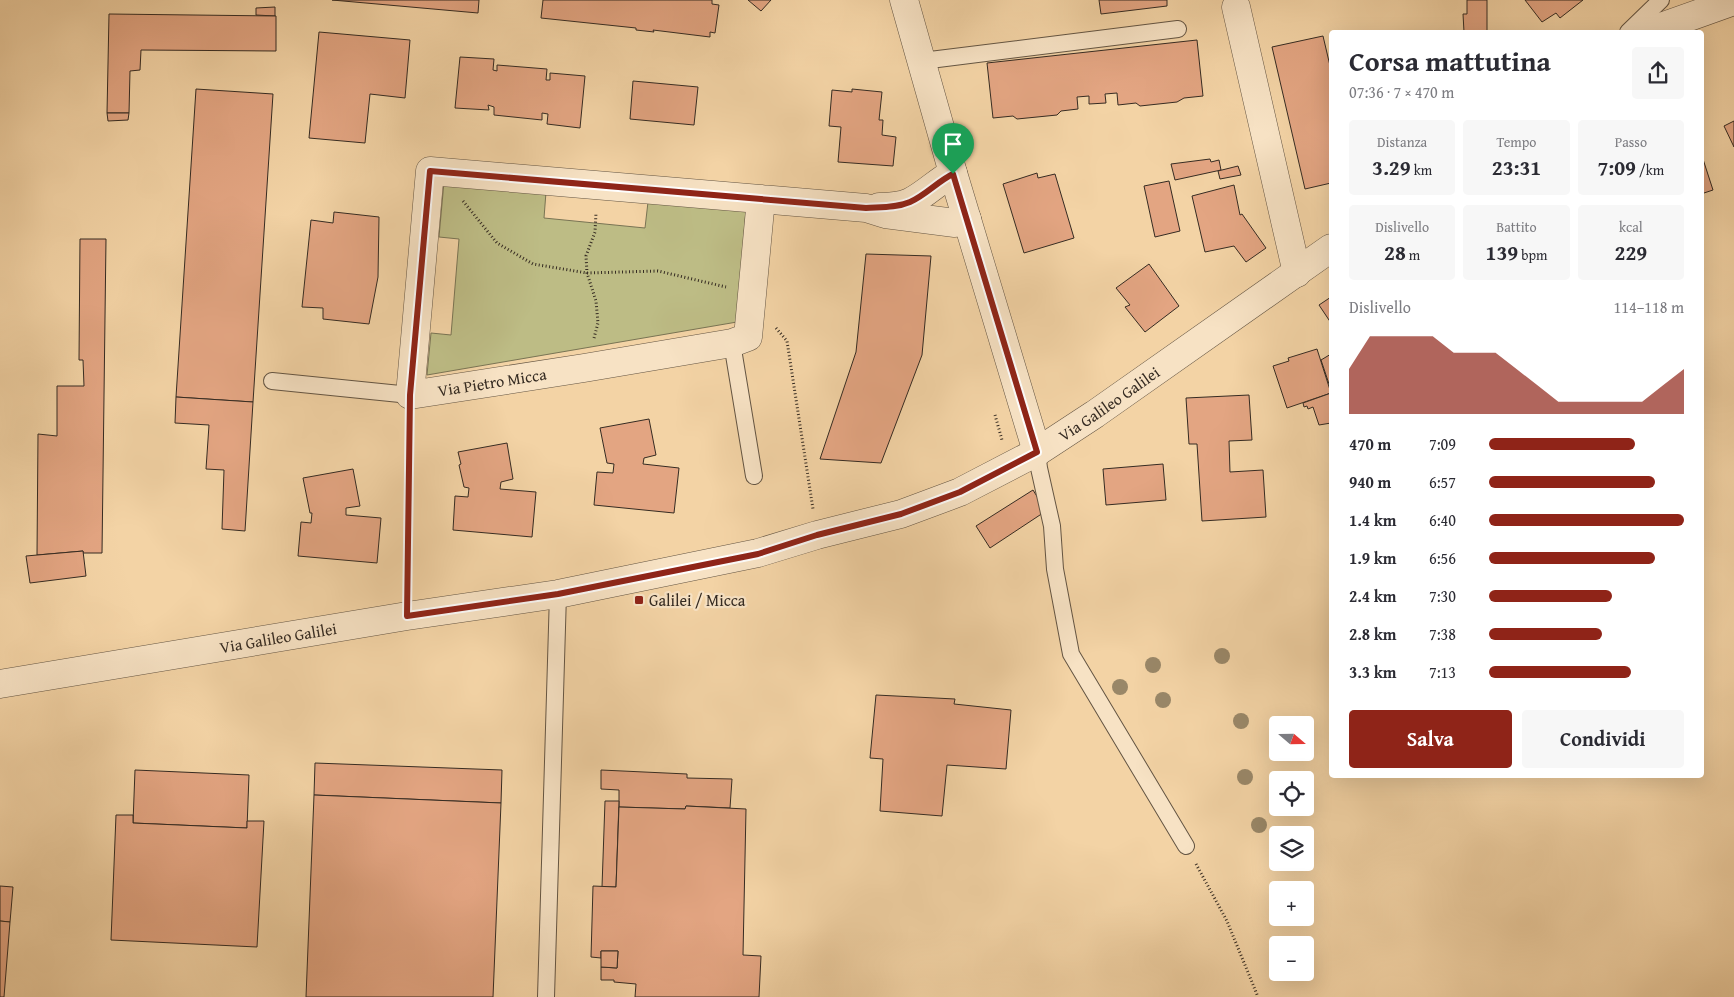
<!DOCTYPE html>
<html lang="it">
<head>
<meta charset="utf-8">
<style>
  :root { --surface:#fff; --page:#f7f7f7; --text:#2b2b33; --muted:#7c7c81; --accent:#8f2418 }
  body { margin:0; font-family:"Gentium Book Plus",serif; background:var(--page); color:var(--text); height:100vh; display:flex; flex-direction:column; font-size:19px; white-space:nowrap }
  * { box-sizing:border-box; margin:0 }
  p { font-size:16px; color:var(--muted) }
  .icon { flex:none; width:28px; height:28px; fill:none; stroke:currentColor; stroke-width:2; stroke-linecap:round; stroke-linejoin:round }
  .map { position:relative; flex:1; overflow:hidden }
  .side { position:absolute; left:1329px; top:30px; width:375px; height:748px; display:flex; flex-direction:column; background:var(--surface); border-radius:5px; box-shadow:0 5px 20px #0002 }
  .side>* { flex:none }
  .needle { width:32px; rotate:110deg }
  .controls { position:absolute; left:1269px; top:716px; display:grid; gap:10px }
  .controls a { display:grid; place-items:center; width:45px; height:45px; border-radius:5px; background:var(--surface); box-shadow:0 5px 20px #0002; font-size:25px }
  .pin { position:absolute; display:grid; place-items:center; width:42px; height:42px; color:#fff; margin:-51px -21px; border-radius:50% 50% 50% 0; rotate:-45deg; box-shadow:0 0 5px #0007 }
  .pin .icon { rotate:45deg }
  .round { display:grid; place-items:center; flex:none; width:52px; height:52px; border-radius:5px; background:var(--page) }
  .overview { display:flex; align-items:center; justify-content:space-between; height:85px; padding:0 20px }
  h1 { font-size:28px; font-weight:700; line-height:38px }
  .metrics { display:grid; grid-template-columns:repeat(3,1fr); gap:8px; height:85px; padding:5px 20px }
  .metrics div { display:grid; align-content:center; border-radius:5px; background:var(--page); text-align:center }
  .metrics b { font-size:21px; font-weight:700 }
  .metrics small { font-size:14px; font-weight:400 }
  .metrics p { font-size:14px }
  .chart { height:140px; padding:10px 20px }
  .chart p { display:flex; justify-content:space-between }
  .chart svg { width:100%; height:90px; margin-top:5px; fill:var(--accent); opacity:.7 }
  .action { display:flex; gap:10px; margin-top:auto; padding:10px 20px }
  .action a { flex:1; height:58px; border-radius:5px; background:var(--accent); color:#fff; font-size:20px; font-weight:700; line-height:58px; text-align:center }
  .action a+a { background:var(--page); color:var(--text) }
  ul { padding:0 20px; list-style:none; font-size:16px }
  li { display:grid; grid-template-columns:80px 60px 1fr; align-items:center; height:38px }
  li i { height:12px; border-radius:6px; background:var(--accent) }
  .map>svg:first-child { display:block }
</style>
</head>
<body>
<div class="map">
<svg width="1734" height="997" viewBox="0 0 1734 997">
  <rect width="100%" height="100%" fill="#f3d3a5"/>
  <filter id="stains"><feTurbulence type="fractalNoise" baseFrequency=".004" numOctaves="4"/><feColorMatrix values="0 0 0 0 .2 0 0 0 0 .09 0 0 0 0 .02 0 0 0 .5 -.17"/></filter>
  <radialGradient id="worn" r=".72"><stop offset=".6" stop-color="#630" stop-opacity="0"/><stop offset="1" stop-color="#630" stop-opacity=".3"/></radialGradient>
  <polygon fill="#bdbc85" stroke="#797454" points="444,182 546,192 544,218 645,228 648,202 746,210 737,322 427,375 431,333 451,335 459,239 439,237"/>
  <g fill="#e3a582" stroke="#352b22">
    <polygon points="332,0 479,0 478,13"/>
    <polygon points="543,0 712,0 712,4 719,5 715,33 710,32 710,37 653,30 654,32 636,30 636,28 541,18"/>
    <polygon points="748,0 771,0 761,11"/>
    <polygon points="1099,0 1167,0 1167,6 1101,14"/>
    <polygon points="1467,0 1487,0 1487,32 1464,32 1463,14 1467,14"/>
    <polygon points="1525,0 1583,0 1560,18 1556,13 1542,22"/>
    <polygon points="275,7 275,16 256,15 256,8"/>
    <polygon points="109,14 276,16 276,51 141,50 140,70 130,71 129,113 107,113"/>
    <polygon points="319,32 410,40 405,98 370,94 365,143 309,138"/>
    <polygon points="1323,36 1331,70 1331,183 1305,189 1272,47"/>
    <polygon points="1197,40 1203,96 1184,98 1177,102 1140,106 1136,103 1118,105 1117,93 1105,94 1106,103 1089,104 1089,96 1077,97 1078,109 1061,111 1057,115 1017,119 1013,116 993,118 987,63"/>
    <polygon points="460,57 494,59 493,70 497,71 497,65 547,69 546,80 550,80 550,73 585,76 580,128 547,124 548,114 542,113 542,120 494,115 494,107 488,105 489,110 455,108"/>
    <polygon points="633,81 698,87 694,125 630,119"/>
    <polygon points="196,89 273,94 253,402 176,397"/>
    <polygon points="852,89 882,92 879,120 883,120 882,135 896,137 893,166 838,162 841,127 829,126 832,90 852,92"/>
    <polygon points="107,113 129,113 128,120 108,121"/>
    <polygon points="1734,121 1734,147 1724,126"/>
    <polygon points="1701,153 1713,190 1701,194"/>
    <polygon points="1210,159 1211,162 1219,160 1221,170 1175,180 1171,164"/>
    <polygon points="1238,166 1241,175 1220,179 1218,171"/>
    <polygon points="1037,173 1038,178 1055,174 1074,238 1024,253 1003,184"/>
    <polygon points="1169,181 1180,231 1155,237 1144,186"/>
    <polygon points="1234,185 1240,215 1242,214 1266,248 1246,262 1234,246 1205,252 1192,196"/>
    <polygon points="334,212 379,217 378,277 369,324 323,319 323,308 302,307 311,220 333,223"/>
    <polygon points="80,239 106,239 102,553 83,553 83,551 37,555 38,434 57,436 57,386 84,386 83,360 79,360"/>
    <polygon points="866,254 931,256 922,355 881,463 820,459 856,352"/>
    <polygon points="1149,264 1179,306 1145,332 1125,307 1130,305 1116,288"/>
    <polygon points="1331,297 1331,323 1319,305"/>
    <polygon points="1317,349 1331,393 1287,408 1273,366 1289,361 1288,358"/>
    <polygon points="1331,354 1331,383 1329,384 1321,360"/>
    <polygon points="1331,393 1331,423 1319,425 1313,407 1308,409 1307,406 1304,407 1303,403"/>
    <polygon points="1249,395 1252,440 1229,441 1230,472 1263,470 1266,517 1202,521 1197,444 1189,444 1186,398"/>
    <polygon points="176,397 253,402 245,531 222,529 224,470 206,469 209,425 175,423"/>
    <polygon points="649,419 656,455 644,458 643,464 679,468 674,513 594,505 597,472 613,473 614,464 607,463 600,428"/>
    <polygon points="507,443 513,479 501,482 500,489 536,492 532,537 453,530 455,496 468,497 469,488 464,487 459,465 461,464 458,452"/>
    <polygon points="1163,464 1166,500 1106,505 1103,469"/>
    <polygon points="353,469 360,506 346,508 346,515 381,518 377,563 298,556 301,522 311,523 312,513 310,513 303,478"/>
    <polygon points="1033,490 1046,511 990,548 976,526"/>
    <polygon points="83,551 86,576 30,583 26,556"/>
    <polygon points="876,695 955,699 954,704 1011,710 1006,769 947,765 942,816 880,811 883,759 870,758"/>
    <polygon points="315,763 502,770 501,803 314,795"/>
    <polygon points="135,770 249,775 247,828 133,823"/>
    <polygon points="601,770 687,774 687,778 732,779 730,808 686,806 685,809 619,807 619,790 601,789"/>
    <polygon points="314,795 501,803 493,997 306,997"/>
    <polygon points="605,801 619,801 616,887 602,887"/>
    <polygon points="686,806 746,809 743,955 761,956 759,997 635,997 636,984 614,982 614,980 601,980 601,967 617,968 618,951 601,951 601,958 591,957 593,886 616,887 619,807 685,809"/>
    <polygon points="116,815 133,815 133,823 247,828 247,821 264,821 257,947 111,940"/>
    <polygon points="0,886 13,887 10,922 0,921"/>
    <polygon points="0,921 10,922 4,997 0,997"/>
    <polygon points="601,951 618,951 617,968 601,967"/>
  </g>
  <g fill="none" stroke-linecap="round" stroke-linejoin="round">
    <defs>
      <g id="service">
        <polyline points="1628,32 1661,0"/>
        <polyline points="922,61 1178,29"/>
        <polyline points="732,343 754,476"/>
        <polyline points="272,381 410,395"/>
        <polyline points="1037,452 1039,468 1052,526 1055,569 1071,654 1186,846"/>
        <polyline points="546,997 558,594"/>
      </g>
      <g id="minor">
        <polyline points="904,0 953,173 1037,452"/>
        <polyline points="1236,7 1297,273"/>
        <polyline points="761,199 748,337 732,343 584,368 410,395 430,171 866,208 885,214 955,223 967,219"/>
        <path d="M 879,207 C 889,207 901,206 910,202 C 926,194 938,181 953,173"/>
      </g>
      <g id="tertiary">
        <polyline points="1647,32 1734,1"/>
        <path id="s1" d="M 0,684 L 407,616 L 558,594 L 758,553 L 817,535 L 901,514 L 960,492 L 1037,452 L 1095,414 L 1331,248"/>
      </g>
    </defs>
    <use href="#service" stroke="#645543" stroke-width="18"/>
    <use href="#minor" stroke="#645543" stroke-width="29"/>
    <use href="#tertiary" stroke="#645543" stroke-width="29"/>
    <g stroke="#352b22" stroke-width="3" stroke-dasharray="1 2.5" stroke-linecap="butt">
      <polyline points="463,201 497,243 533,264 587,273 658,271 726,287"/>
      <polyline points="776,328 787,341 813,509"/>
      <polyline points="594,338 598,323 596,301 587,273 586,256 595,232 596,213"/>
      <polyline points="995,415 1002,440"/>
      <polyline points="408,588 410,422"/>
      <polyline points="1196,864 1227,921 1258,997"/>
    </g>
    <use href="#service" stroke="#f7e2c4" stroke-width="16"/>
    <use href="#minor" stroke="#f7e2c4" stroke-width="28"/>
    <use href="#tertiary" stroke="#f7e2c4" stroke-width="28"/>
  </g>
  <g fill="#998768">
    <circle cx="1222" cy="656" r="8"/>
    <circle cx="1153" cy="665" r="8"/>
    <circle cx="1120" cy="687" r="8"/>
    <circle cx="1163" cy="700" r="8"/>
    <circle cx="1241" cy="721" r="8"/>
    <circle cx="1245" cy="777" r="8"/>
    <circle cx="1259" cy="825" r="8"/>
  </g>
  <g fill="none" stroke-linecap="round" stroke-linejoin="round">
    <defs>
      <path id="route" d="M 430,171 L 866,208 C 880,207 896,208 910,202 C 926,195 938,181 953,174 L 1037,452 L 960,492 L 901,514 L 817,535 L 758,554 L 558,594 L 407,616 L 410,395 Z"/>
    </defs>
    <use href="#route" stroke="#fff" stroke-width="10"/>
    <use href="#route" stroke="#8f2418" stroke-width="6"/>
  </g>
  <rect fill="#8f2418" stroke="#f7e2c4" stroke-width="2" x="634" y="595" width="10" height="10" rx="2.5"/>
  <g text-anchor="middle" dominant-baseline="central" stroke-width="4.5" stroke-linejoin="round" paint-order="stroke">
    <g font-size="16" fill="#352b22" stroke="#f7e2c4">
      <text transform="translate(492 382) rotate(-9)">Via Pietro Micca</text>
      <text stroke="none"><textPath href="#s1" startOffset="1154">Via Galileo Galilei</textPath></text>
      <text stroke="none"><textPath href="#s1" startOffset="282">Via Galileo Galilei</textPath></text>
    </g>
    <g font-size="16" fill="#352b22" stroke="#f7e2c4" text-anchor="start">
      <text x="649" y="600">Galilei / Micca</text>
    </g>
  </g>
  <rect width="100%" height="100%" filter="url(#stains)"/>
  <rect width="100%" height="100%" fill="url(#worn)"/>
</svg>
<div class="controls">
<a><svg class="needle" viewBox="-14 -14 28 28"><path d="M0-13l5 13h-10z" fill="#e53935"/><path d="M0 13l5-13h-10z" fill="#7c7c81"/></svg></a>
<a><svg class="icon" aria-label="locate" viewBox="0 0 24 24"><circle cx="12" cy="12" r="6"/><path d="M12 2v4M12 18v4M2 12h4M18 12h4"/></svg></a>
<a><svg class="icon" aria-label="layers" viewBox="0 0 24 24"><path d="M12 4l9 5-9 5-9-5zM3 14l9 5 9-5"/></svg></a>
<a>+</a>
<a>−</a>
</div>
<div class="pin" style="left:953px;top:174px;background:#1e9e55"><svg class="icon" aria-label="arrive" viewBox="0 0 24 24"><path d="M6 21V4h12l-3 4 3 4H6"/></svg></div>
<section class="side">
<div class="overview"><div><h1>Corsa mattutina</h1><p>07:36 · 7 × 470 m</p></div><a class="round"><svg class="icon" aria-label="share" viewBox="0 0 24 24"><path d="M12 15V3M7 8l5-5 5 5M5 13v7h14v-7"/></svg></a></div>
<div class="metrics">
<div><p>Distanza</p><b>3.29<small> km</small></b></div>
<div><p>Tempo</p><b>23:31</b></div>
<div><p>Passo</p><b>7:09<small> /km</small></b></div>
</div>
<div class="metrics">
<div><p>Dislivello</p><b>28<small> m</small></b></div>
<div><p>Battito</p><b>139<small> bpm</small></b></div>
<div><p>kcal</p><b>229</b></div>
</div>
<div class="chart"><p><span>Dislivello</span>114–118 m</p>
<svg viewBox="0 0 160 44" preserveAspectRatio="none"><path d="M0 44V22L10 6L20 6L30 6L40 6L50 14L60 14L70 14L80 22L90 30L100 38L110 38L120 38L130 38L140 38L150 30L160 22V44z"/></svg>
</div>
<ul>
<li><b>470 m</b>7:09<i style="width:75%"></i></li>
<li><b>940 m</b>6:57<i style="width:85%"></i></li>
<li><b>1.4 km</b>6:40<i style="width:100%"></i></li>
<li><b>1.9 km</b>6:56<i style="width:85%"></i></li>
<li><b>2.4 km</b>7:30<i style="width:63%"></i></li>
<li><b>2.8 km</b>7:38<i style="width:58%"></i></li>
<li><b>3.3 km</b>7:13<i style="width:73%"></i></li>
</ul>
<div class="action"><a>Salva</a><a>Condividi</a></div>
</section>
</div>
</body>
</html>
